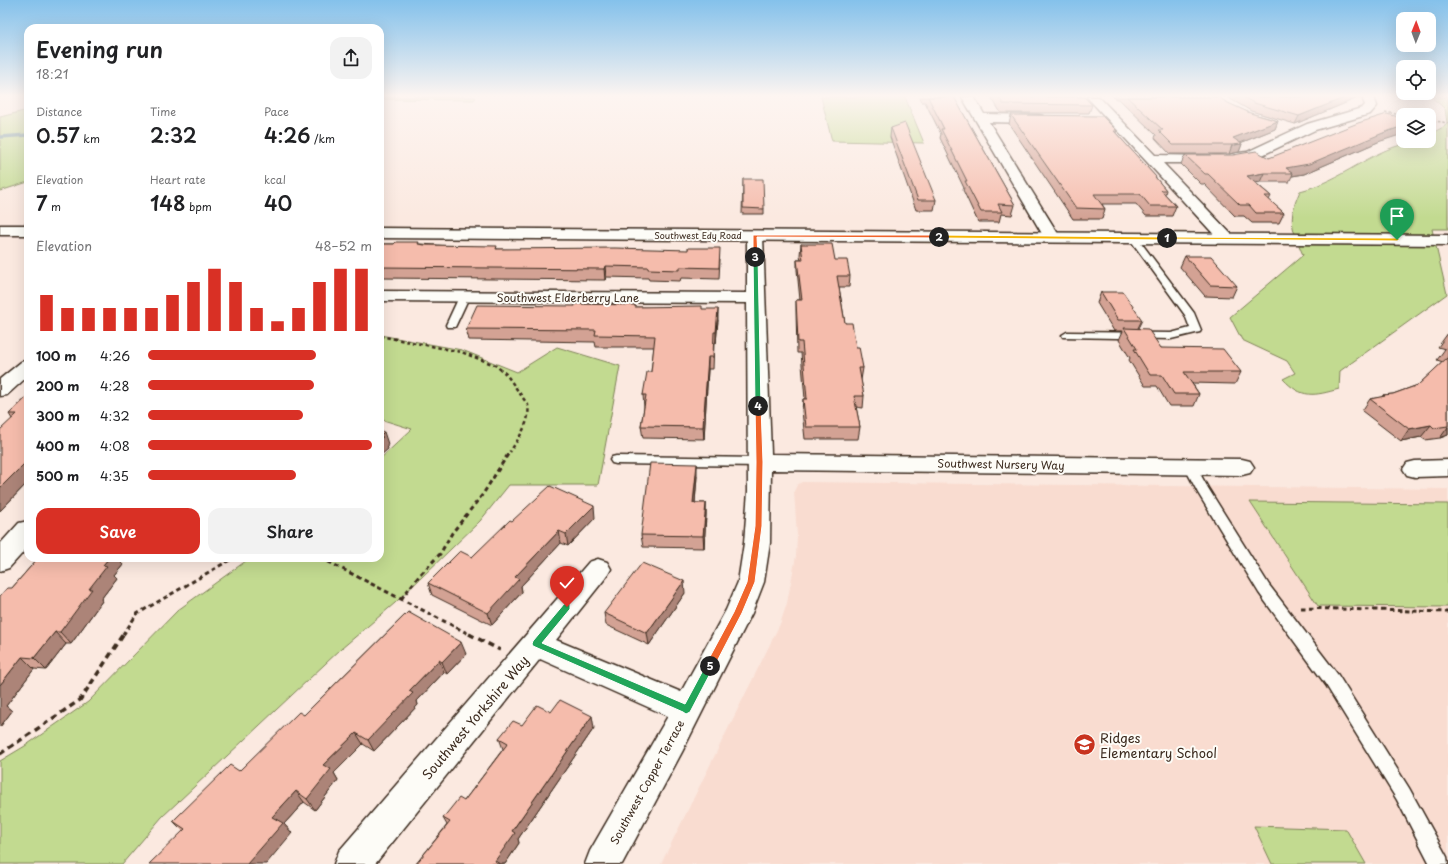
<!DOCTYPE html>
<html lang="en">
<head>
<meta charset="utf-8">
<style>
  :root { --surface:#fff; --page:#f2f2f2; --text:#202124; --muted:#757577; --accent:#d93025 }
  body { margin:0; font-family:"Playpen Sans",sans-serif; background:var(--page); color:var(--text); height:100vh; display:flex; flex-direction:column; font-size:15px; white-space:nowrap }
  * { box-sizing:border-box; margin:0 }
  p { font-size:13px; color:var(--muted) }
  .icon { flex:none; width:22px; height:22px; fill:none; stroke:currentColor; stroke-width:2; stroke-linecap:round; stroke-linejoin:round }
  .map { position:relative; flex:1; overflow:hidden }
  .sheet { position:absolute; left:24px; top:24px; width:360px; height:538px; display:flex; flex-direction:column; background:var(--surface); border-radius:12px; box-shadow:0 4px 16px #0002 }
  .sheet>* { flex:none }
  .needle { width:26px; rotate:1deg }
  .fabs { position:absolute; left:1396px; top:12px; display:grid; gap:8px }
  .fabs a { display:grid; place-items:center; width:40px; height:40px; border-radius:8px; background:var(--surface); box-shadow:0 4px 16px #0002; font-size:20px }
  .pin { position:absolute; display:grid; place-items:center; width:34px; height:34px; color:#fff; margin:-41px -17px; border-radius:50% 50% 50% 0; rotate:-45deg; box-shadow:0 0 4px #0007 }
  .pin .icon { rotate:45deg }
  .km { position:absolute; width:20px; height:20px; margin:-10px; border-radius:50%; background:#222; color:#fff; font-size:11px; line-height:20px; text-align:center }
  .round { display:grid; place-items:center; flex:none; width:42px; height:42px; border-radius:12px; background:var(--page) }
  .head { display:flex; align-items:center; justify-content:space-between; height:68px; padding:0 12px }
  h1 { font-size:22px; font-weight:600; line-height:30px }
  .metrics { display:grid; grid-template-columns:repeat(3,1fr); gap:6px; height:68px; padding:4px 12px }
  .metrics div { display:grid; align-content:center }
  .metrics b { font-size:20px; font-weight:600 }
  .metrics small { font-size:11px; font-weight:400 }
  .metrics p { font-size:11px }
  .chart { height:112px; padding:8px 12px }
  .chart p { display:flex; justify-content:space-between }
  .chart svg { width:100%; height:72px; margin-top:4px; stroke:var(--accent); stroke-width:6 }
  .action { display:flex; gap:8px; margin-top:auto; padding:8px 12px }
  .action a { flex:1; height:46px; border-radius:12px; background:var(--accent); color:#fff; font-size:16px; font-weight:600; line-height:46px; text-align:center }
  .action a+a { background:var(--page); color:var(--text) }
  ul { padding:0 12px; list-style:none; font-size:13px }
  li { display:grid; grid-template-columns:64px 48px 1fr; align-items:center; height:30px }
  li i { height:10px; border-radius:5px; background:var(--accent) }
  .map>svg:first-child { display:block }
</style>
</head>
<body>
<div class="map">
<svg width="1448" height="864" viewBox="0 0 1448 864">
  <rect width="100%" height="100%" fill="#fbe9e0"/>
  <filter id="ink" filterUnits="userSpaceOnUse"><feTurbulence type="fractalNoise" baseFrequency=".025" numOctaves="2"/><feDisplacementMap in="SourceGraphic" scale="8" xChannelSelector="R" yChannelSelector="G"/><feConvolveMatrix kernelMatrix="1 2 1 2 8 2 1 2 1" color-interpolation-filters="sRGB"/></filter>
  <g filter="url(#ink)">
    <polygon fill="#f9dcd0" points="802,482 1448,489 1448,864 661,864 780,624 787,603 796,556 797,535 794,491 797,485"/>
    <g fill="#c2da90" stroke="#7e8257">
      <polygon points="380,97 476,97 474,100 380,99"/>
      <polygon points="821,97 905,97 924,143 832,141"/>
      <path d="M 1432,97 L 1448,97 L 1448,229 L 1432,229 L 1447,294 L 1340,371 L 1339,389 C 1314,396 1302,399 1283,379 L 1295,373 L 1287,361 L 1242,340 L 1230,317 L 1303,255 C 1292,228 1287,220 1300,191 C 1308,189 1316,186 1323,183 C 1360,167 1386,141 1429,141 L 1429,135 L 1445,126 L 1447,123 L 1445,109 Z"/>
      <polygon points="28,110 28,182 0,191 0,117"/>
      <polygon points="380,335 462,350 517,372 557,347 620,366 598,485 509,485 480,521 395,603 341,649 162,817 122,864 0,864 0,761 25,746 88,702 178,610 250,558 380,558 380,459 412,429 380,419"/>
      <polygon points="1250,502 1448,504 1448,607 1318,606"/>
      <polygon points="1254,826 1346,829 1366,864 1272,864"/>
    </g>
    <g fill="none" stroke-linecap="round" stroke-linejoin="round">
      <polyline stroke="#6d919b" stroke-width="3.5" points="0,137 28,135"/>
      <defs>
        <g id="service">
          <polygon points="1133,235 1136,236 1194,313 1201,330 1200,332 1171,339 1063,337 1062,335 1067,332 1171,333 1190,328 1185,315 1129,238"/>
          <polygon points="464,294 469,297 456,325 455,327 447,327 446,325 459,297"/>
          <polygon points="616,456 760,458 764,459 766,462 764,465 760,466 616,464 612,463 610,460 612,457"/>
          <polygon points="1190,462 1194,463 1208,488 1269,585 1338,675 1409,788 1447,857 1448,864 1430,864 1397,800 1326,685 1259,593 1198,493 1184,466 1186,463"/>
        </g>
        <g id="minor">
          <polygon points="962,97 974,97 984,114 1039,115 1043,116 1045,119 1043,122 1039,123 989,122 1060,237 1058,240 1052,242 1046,240 1044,237"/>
          <polygon points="1087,97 1099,97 1155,155 1210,156 1247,152 1307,124 1362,108 1365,105 1362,97 1374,97 1377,106 1370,114 1315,130 1256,158 1229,163 1163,163 1232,235 1234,238 1232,241 1226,243 1220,241"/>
          <polygon points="755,231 761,233 763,236 771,454 1242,459 1250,461 1254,467 1250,473 1242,475 771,470 770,543 764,582 752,613 682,752 622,864 585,864 590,851 668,716 540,659 375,864 334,864 339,851 589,562 598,559 607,562 611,569 607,576 556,640 681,692 726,610 738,582 744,543 748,491 747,303 380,301 380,291 747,293 747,236 749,233"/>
          <polygon points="1448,460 1448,476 1415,477 1407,475 1403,469 1407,463 1415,461"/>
          <polygon points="28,521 28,547 9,568 0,571 0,544 19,523"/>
        </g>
        <rect id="tertiary" x="0" y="225" width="28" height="10"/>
        <g id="secondary">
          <polygon points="380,228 1448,235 1448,245 380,238"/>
          <polygon points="28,360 28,376 7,395 0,396 0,379 21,362"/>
        </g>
      </defs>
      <use href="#service" stroke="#3b2a1e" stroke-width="3"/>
      <use href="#minor" stroke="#3b2a1e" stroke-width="3"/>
      <use href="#tertiary" stroke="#3b2a1e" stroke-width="3"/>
      <use href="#secondary" stroke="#3b2a1e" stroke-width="3"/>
      <g stroke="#3b2a1e" stroke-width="1.5" stroke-dasharray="2.5 2" stroke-linecap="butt">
        <polyline points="1385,112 1403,115"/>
        <polyline points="1429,120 1448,123"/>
      </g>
      <path stroke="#3b2a1e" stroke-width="2.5" stroke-dasharray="3.5 3" stroke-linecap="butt" d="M 380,336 L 461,352 L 495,365 L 506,374 L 528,405 C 531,422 518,439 510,452"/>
      <g stroke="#3b2a1e" stroke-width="3" stroke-dasharray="4.5 3.5" stroke-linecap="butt">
        <polyline points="321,558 471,635"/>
        <polyline points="401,599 419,576 440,554 452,533 483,494 510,451"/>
        <polyline points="1301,608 1448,612"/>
        <polyline points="123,635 137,614 233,558"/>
      </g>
      <g stroke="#3b2a1e" stroke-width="3.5" stroke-dasharray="6 4.5" stroke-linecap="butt">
        <polyline points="469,634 500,650"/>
        <polyline points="0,754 80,700 124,634"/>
      </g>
      <use href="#service" fill="#fdfcf7" fill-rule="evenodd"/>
      <use href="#minor" fill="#fdfcf7" fill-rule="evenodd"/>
      <use href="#tertiary" fill="#fdfcf7" fill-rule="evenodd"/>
      <use href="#secondary" fill="#fdfcf7" fill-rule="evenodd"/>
    </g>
    <g fill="#d3a294" stroke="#3b2a1e">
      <polygon points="920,97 954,97 1015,205 1012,215 1001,214 999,222 978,222 963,190 964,188 940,138 941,134 925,102 922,102"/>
      <polygon points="991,97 1084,97 1092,105 1089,113 1001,113"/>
      <polygon points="1113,97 1218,97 1228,103 1250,113 1278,121 1275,129 1240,143 1242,144 1239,152 1229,154 1170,154 1155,138 1156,135 1119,99 1116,99"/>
      <polygon points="1227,97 1360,97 1295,124 1251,111"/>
      <polygon points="1011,115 1117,131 1116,133 1156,177 1156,178 1166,190 1165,194 1176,206 1172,216 1146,216 1136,204 1102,204 1105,209 1102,219 1073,219 1009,124"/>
      <polygon points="891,128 936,200 934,210 916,210 890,137"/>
      <polygon points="1378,142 1304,174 1292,176 1289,182 1260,182 1256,183 1271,196 1269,200 1284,213 1279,223 1252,223 1244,216 1235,216 1204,184 1201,184 1181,164 1185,155 1269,158"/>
      <polygon points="743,179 764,209 764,214 742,214"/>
      <polygon points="380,244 420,244 498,249 720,259 719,279 681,278 680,281 649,280 648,278 606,277 605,280 382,278 381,275 380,275"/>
      <polygon points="801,244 835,260 850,276 849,287 839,287 845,323 856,347 863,368 861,380 864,396 863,408 856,407 860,427 858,439 805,439 802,411 803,399 805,399 801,353 797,353 796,311 796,300 800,300 797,270 797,260 801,260 800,255"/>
      <polygon points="1185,256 1237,286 1232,297 1205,296 1180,267"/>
      <polygon points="1101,292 1142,320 1138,328 1161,348 1241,372 1235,384 1192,383 1199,394 1194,406 1169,406 1157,386 1145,386 1129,360 1130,358 1119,340 1123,331 1114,331 1097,303"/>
      <polygon points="635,305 635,307 702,309 718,320 716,343 714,343 713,369 708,369 704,439 643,438 641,426 644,407 643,395 651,372 654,347 596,347 595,342 469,340 466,329 575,306"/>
      <polygon points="1448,333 1448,435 1440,438 1425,440 1421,437 1401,441 1362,411 1370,399 1382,397 1383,395 1393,394 1418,385 1443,362 1437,360 1445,349 1438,347"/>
      <polygon points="28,396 28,482 0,511 12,419 9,414"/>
      <polygon points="697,476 695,503 706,503 706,515 704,548 643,547 641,535"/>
      <polygon points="595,518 568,546 561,543 521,586 522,592 492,625 432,595 428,583 472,557 512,521"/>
      <polygon points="38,558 124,558 121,562 123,564 114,575 117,578 101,599 102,601 71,644 66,644 46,670 34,669 6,706 12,711 0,727 12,588"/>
      <polygon points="685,593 649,645 606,625 604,613"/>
      <polygon points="408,612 466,654 447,674 444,672 417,701 418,705 374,751 363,744 334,773 338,780 315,810 304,802 284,824 292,833 183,831 173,821 239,771 304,715"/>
      <polygon points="551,712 594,728 518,839 519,843 505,864 416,864 447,825 443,818 464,801 503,749 499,738 522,725"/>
    </g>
    <g fill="#ac8478" stroke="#3b2a1e">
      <polygon points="1346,97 1360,97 1295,124 1299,116"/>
      <polygon points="1278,121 1275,129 1235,145 1242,144 1239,152 1229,154 1232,145 1233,138"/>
      <polygon points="1403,126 1403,134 1378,142 1304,174 1292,176 1293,173 1286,168 1383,133"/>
      <polygon points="1264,173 1260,182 1243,185 1247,176"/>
      <polygon points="605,266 606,277 605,280 604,269"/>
      <polygon points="718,309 718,320 716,343 716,332"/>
      <polygon points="708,357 708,369 704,439 703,427"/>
      <polygon points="1431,425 1421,437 1401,441 1409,429"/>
      <polygon points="1448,427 1448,435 1440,438"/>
      <polygon points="384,432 388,444 387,446 388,449 380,456 380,436"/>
      <polygon points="28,460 28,482 0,511 0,488"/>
      <polygon points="697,464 697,476 694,515 693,503"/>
      <polygon points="706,503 706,515 704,548 703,536"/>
      <polygon points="594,506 595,518 568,546 566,534"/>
      <polygon points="559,531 561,543 521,586 522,592 492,625 488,613 515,577"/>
      <polygon points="109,558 124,558 121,562 123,564 114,575 117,578 101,599 102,601 71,644 60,632 89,589 103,565"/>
      <polygon points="684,581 685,593 649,645 647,633"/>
      <polygon points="55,632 66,644 46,670 34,658"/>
      <polygon points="461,642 466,654 447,674 442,662"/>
      <polygon points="22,657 34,669 6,706 12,711 0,727 0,685"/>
      <polygon points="439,660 444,672 417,701 418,705 374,751 368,740 409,691"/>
      <polygon points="592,716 594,728 518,839 519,843 505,864 496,864 495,861 512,831"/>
      <polygon points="356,733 363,744 334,773 338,780 315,810 307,799 323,765"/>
      <polygon points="296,791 304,802 284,824 292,833 266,864 247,864 272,817"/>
    </g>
    <g fill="#f5bcac" stroke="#3b2a1e">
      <polygon points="928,97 954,97 1015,205 998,204 1002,212 981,212 965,181 967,181 941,129 944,129"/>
      <polygon points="999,97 1084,97 1092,105 1003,104"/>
      <polygon points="1127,97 1218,97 1228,103 1250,113 1278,121 1233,138 1242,144 1232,145 1173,145 1158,130 1163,130"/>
      <polygon points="1243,97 1346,97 1299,116 1254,103"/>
      <polygon points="1387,114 1403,118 1403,126 1383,133 1309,164 1286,168 1293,173 1264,173 1247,176 1271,196 1265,196 1284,213 1256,213 1249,205 1240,205 1208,174 1205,174 1185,155 1233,155 1256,151 1269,158 1358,123"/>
      <polygon points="1011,115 1102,116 1117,131 1114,131 1156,177 1155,177 1166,190 1161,190 1176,206 1150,206 1140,194 1094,194 1105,209 1076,208"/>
      <polygon points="905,123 936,200 918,200 891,128"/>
      <polygon points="743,179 763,179 764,209 743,208"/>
      <polygon points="396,242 419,242 418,244 425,245 497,246 496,249 615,248 688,250 688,248 720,248 719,268 680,267 680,270 648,269 648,267 605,266 604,269 380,267 380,244 394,244"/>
      <polygon points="801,244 832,244 835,260 847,260 850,276 837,276 845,323 852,323 856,347 859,347 863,368 859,368 864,396 854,396 860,427 806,427 803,399 807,399 802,342 798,342 796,300 802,300 797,260 803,260"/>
      <polygon points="1185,256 1211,256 1237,286 1210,285"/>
      <polygon points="1101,292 1123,292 1142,320 1118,320"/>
      <polygon points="576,304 635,305 635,307 702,306 702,309 718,309 716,332 714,332 713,357 708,357 703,427 641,426 646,395 643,395 647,372 651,372 655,336 595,335 596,330 466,329 477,305 575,306"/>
      <polygon points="1124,328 1148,329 1161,348 1223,349 1241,372 1184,372 1199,394 1174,394 1162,375 1150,375 1134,349 1137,349"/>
      <polygon points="1448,357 1448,426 1434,428 1431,425 1409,429 1370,399 1385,396 1383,395 1393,394 1418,385"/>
      <polygon points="28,396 28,460 0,488 0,430 17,414 9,414"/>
      <polygon points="380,431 384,432 380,436"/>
      <polygon points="380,436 383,437 380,440"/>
      <polygon points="650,463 697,464 693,503 706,503 703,536 641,535"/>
      <polygon points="550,486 594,506 566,534 559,531 515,577 519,579 488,613 428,583 460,551 472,557 510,520 512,521"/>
      <polygon points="38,558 109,558 103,565 107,566 89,589 92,589 60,632 55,632 34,658 22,657 0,685 0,596 7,588 12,588"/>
      <polygon points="642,563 684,581 647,633 604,613"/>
      <polygon points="408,612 461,642 442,662 439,660 409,691 413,693 368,740 356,733 323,765 331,769 307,799 296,791 272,817 283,823 247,864 149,864 185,829 173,821 230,765 239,771 299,712 304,715"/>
      <polygon points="560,700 592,716 512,831 515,833 495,861 500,864 416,864 450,822 443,818 459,798 464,801 508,743 499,738 513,721 522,725 537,705 551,712"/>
    </g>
  </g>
  <linearGradient id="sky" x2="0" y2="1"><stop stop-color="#84c1eb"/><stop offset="0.44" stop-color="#fdf5f1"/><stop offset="1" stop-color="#fdf5f1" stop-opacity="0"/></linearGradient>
  <rect width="1448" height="218" fill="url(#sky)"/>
  <polygon fill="#f5b400" stroke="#fff" points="1167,237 1397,238 1400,240 1397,241 1166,239"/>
  <polygon fill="#f5b400" stroke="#fff" points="939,235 1167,237 1170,238 1167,240 937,238"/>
  <polygon fill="#f0652b" stroke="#fff" points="753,235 939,235 941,237 939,238 757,237 758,257 755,258 753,257"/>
  <polygon fill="#22a559" stroke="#fff" points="755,255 758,257 761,406 758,408 755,406 753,257"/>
  <polygon fill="#f0652b" stroke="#fff" points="758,404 761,406 763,462 762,526 755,582 742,613 713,669 710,670 705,666 734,612 747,582 755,526 756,462 755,406"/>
  <polygon fill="#22a559" stroke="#fff" points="567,603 570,604 570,609 542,643 685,704 707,663 713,663 714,666 690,712 686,714 683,712 533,646 532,644 533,641 564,604"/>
  <defs>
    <symbol id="school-disc" viewBox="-11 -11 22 22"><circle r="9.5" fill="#c8321e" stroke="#fdfcf7"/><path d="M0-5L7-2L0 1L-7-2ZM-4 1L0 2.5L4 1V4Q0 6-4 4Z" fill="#fff"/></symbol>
  </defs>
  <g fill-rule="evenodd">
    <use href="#school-disc" x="1072" y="732" width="25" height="25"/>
  </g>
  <g text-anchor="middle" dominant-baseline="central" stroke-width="4" stroke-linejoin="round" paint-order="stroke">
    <g font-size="9" fill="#3b2a1e" stroke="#fdfcf7">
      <text x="698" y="235">Southwest Edy Road</text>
    </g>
    <g font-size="11" fill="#3b2a1e" stroke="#fdfcf7">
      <text x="568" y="297">Southwest Elderberry Lane</text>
      <text transform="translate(1001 464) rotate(1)">Southwest Nursery Way</text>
      <text transform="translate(647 782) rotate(-61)">Southwest Copper Terrace</text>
    </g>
    <g font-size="13" fill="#3b2a1e" stroke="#fdfcf7">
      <text transform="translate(475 717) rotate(-50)">Southwest Yorkshire Way</text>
    </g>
    <g font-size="13" fill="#3b2a1e" stroke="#fdfcf7" text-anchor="start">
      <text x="1100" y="737">Ridges<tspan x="1100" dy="15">Elementary School</tspan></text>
    </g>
  </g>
</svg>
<div class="fabs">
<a><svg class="needle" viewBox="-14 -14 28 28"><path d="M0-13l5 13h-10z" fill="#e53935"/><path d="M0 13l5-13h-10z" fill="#757577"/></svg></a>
<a><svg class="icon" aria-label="locate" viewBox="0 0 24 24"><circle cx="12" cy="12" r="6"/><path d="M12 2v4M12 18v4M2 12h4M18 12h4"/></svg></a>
<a><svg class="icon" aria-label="layers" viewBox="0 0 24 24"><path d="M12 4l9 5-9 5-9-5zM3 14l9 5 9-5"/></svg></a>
</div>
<div class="pin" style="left:1397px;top:240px;background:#1e9e55"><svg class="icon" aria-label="arrive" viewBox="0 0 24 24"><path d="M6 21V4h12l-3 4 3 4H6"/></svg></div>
<div class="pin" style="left:567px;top:607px;background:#d93025"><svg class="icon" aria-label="check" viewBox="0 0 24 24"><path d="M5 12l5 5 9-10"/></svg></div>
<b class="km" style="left:1167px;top:238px">1</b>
<b class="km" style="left:939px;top:237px">2</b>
<b class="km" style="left:755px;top:257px">3</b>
<b class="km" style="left:758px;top:406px">4</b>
<b class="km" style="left:710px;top:666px">5</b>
<section class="sheet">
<div class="head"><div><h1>Evening run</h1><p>18:21</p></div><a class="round"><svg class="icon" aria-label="share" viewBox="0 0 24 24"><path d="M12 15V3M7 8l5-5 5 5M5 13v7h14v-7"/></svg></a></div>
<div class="metrics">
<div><p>Distance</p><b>0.57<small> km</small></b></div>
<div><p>Time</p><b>2:32</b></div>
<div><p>Pace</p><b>4:26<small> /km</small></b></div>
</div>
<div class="metrics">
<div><p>Elevation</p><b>7<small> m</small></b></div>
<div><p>Heart rate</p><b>148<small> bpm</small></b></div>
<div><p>kcal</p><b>40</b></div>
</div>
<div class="chart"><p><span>Elevation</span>48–52 m</p>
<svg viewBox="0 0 160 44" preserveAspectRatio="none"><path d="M5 44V22M15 44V30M25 44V30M35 44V30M45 44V30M55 44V30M65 44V22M75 44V14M85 44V6M95 44V14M105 44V30M115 44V38M125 44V30M135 44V14M145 44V6M155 44V6"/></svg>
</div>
<ul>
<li><b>100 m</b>4:26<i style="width:75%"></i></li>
<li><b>200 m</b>4:28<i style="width:74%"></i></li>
<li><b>300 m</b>4:32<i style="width:69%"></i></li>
<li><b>400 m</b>4:08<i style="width:100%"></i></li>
<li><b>500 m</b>4:35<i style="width:66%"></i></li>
</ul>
<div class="action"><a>Save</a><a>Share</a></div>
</section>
</div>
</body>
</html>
